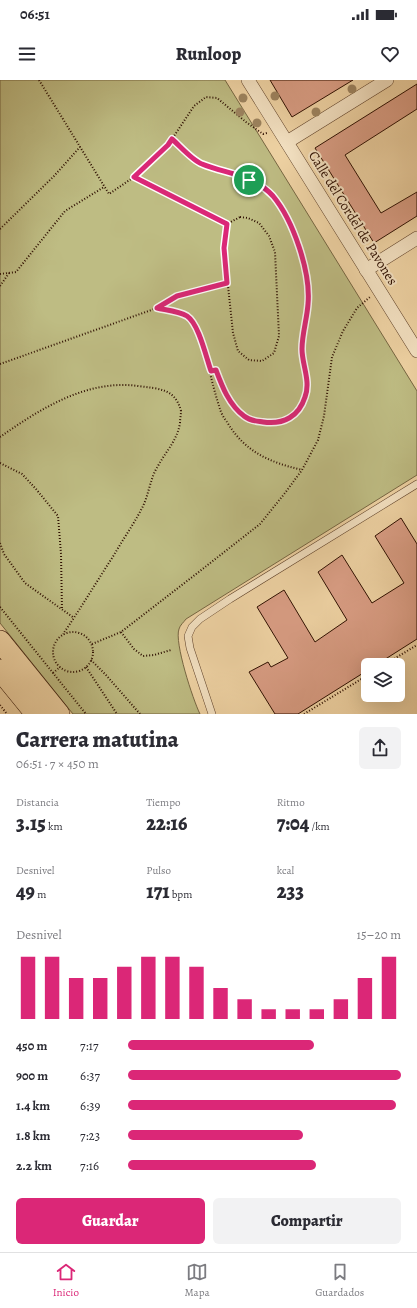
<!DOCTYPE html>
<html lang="es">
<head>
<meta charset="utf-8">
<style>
  :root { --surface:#fff; --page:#f2f2f3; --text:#2b2b33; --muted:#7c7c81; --line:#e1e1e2; --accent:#db2777 }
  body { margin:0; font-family:Alegreya,serif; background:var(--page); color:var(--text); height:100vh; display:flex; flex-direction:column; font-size:15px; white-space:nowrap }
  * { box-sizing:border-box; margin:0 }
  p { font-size:13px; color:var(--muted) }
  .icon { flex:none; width:22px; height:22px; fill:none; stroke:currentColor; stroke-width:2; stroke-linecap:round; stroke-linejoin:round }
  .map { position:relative; height:634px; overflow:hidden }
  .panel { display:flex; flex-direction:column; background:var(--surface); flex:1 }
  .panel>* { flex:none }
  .tools { position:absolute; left:361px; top:578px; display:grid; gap:8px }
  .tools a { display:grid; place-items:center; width:44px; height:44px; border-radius:6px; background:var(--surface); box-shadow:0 4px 16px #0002; font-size:20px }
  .pin { position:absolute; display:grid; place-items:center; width:34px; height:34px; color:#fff; margin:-17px; border:2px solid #fff; border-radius:50%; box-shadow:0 1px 4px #0007 }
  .round { display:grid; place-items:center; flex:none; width:42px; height:42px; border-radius:6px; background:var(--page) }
  .overview { display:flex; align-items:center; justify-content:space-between; height:68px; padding:0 16px }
  h1 { font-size:22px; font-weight:800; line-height:30px }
  .stats { display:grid; grid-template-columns:repeat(3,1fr); gap:6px; height:68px; padding:4px 16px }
  .stats div { display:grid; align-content:center }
  .stats b { font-size:20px; font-weight:800 }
  .stats small { font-size:11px; font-weight:400 }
  .stats p { font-size:11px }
  .chart { height:112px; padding:8px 16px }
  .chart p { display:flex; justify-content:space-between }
  .chart svg { width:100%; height:72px; margin-top:4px; stroke:var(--accent); stroke-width:6 }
  .button { display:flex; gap:8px; margin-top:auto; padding:8px 16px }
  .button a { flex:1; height:46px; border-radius:6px; background:var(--accent); color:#fff; font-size:16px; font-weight:800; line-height:46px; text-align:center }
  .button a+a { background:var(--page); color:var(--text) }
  ul { padding:0 16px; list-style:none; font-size:13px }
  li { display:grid; grid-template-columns:64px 48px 1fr; align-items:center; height:30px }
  li i { height:10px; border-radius:5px; background:var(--accent) }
  .status { display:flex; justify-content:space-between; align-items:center; height:28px; padding:0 20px; background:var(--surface); direction:ltr }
  .status svg { height:11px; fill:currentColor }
  header { display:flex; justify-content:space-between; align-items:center; height:52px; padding:0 16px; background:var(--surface); font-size:18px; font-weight:800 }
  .menu { display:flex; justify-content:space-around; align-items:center; height:56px; border-top:1px solid var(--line); background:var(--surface); font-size:11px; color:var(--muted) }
  .menu a { display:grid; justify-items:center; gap:2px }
  .menu .current { color:var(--accent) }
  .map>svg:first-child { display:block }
</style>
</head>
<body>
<div class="status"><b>06:51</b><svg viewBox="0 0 49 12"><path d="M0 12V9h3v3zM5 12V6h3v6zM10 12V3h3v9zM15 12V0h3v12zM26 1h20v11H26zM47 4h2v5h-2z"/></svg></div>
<header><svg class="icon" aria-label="menu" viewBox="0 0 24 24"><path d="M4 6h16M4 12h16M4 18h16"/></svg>Runloop<svg class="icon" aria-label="heart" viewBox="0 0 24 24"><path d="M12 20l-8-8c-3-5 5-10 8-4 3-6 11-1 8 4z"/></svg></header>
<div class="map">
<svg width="417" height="634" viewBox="0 0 417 634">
  <rect width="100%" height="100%" fill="#f0d4a5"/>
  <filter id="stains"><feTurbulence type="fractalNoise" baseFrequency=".005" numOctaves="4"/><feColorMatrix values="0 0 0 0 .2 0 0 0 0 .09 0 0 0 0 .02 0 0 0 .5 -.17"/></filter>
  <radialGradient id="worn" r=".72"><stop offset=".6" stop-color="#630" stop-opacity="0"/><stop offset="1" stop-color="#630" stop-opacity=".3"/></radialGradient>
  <path fill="#bebc83" stroke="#766642" d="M 0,0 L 225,0 L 417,311 L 417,395 L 186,539 C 184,542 180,545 179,549 C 174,562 193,620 200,634 L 73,634 L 0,543 Z"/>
  <g fill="#da9e85" stroke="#2e0f00">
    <polygon points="270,0 353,0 292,37"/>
    <polygon points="417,4 417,29 345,75 381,133 417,112 417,136 374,163 315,68"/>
    <polygon points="401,438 417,464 417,559 376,585 368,585 368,590 298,634 275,634 249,592 268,582 271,587 288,578 257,527 284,510 315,562 347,540 318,492 342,475 372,523 404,503 375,456"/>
  </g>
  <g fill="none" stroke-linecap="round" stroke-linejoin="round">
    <defs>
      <polyline id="lane" points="212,634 190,568 188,556 192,547 200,539 230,519 417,404"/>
      <g id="street">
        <polyline points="248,0 417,271"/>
        <polyline points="287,62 387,0"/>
        <polyline points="366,190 417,158"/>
      </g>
      <g id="primary">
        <polyline points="0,561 59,634"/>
        <polyline points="0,590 36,634"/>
      </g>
    </defs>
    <use href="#lane" stroke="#5e4029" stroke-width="8"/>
    <use href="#street" stroke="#5e4029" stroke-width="14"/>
    <use href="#primary" stroke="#2e0f00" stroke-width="22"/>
    <g stroke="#2e0f00" stroke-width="2" stroke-dasharray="1 2" stroke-linecap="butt">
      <polyline points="39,0 109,114 134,97 168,65 194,26 206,17 217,18 246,42 263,54 267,53"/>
      <path d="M 172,59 C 180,66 193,81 202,84 C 226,94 253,94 273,116 C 293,140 311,192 308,224 C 307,239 302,254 302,269 C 302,285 311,301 305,317 C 299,336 284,345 263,342 C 256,341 250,341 244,336 C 229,325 222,306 216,290 L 211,291"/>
      <polyline points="134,97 227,144"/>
      <polygon points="240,137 248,138 259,143 269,156 275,172 279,256 274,273 262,281 249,280 238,271 233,253 224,168 227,144"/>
      <polyline points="0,149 54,96 80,67"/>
      <polyline points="0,194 16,192 65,131 104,107"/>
      <polyline points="0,206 9,193"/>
      <path d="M 158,229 C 167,230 180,231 188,236 C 196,243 199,257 203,267 C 209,287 213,308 220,329 C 221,333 224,338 227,342 C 245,372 269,382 302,390"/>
      <polyline points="0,284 157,228 177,217 227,203"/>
      <path d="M 0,357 C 40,329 87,299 138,306 C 159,309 175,308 181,331 C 181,335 180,339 180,343 C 177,361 166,371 158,386 C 150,398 149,415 142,428 C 134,444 123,459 114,475 C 97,501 81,528 63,554"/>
      <polyline points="0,383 22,394 36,409 58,436 61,474 62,530"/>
      <polyline points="0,463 4,474 25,503 74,538"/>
      <polyline points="0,527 86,634"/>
      <circle cx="73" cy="572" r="20"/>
      <polyline points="121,552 134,569 143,576 154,575 171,570"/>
      <polyline points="92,564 121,552 200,491 260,444 285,413 302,390 318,360 324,336 332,277 343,251 357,228 370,217"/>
      <polyline points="91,580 106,595 140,634"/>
      <polyline points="384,585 417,565"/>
      <polyline points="86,587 117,634"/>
      <polyline points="53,593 60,587"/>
      <polyline points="0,625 7,634"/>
      <polyline points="304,634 368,595"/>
    </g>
    <use href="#lane" stroke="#f5e3c4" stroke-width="7"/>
    <use href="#street" stroke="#f5e3c4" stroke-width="13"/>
    <use href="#primary" stroke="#f0d4a5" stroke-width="21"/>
  </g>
  <g fill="#9d8460">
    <circle cx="352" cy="9" r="4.5"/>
    <circle cx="275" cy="16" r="4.5"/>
    <circle cx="243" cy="18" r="4.5"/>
    <circle cx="240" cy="32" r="4.5"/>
    <circle cx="316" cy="32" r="4.5"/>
    <circle cx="257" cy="43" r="4.5"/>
  </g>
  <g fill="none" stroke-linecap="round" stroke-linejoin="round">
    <defs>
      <path id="route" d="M 172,59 C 180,66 193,81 202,84 C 226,94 253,94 273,116 C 293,140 311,192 308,224 C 307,239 302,254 302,269 C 302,285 311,301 305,317 C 299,336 284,345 263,342 C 256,341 250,341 244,336 C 229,325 222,306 216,290 L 211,291 C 206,277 199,244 187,236 C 179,231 166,230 157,228 L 177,216 L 227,203 L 224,168 L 227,144 L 134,97 L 168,65 Z"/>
    </defs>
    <use href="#route" stroke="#fff" stroke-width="8"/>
    <use href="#route" stroke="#db2777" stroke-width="5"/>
  </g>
  <g text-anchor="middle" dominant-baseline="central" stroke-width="4" stroke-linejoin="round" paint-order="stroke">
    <g font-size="14" fill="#2e0f00" stroke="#f5e3c4">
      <text transform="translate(353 138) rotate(58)">Calle del Cordel de Pavones</text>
    </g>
  </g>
  <rect width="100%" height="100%" filter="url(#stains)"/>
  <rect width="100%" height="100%" fill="url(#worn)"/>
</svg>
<div class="tools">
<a><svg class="icon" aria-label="layers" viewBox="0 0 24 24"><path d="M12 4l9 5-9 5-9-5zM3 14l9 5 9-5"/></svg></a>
</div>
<div class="pin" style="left:249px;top:100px;background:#1e9e55"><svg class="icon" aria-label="arrive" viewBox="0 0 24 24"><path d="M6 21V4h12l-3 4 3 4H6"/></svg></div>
</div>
<section class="panel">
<div class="overview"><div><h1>Carrera matutina</h1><p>06:51 · 7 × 450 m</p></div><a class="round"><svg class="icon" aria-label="share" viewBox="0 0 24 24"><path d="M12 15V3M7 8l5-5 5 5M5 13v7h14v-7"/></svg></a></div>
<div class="stats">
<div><p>Distancia</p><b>3.15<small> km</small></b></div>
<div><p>Tiempo</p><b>22:16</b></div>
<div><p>Ritmo</p><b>7:04<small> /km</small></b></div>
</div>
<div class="stats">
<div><p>Desnivel</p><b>49<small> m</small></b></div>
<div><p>Pulso</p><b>171<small> bpm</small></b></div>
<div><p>kcal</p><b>233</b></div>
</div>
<div class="chart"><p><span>Desnivel</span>15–20 m</p>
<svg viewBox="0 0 160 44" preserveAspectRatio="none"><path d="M5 44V6M15 44V6M25 44V19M35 44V19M45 44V12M55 44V6M65 44V6M75 44V12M85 44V25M95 44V32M105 44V38M115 44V38M125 44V38M135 44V32M145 44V19M155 44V6"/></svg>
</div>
<ul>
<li><b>450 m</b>7:17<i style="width:68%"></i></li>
<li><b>900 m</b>6:37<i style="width:100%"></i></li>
<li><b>1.4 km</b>6:39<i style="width:98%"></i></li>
<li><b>1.8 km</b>7:23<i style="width:64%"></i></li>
<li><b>2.2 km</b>7:16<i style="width:69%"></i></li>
</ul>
<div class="button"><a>Guardar</a><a>Compartir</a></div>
</section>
<nav class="menu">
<a class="current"><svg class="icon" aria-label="home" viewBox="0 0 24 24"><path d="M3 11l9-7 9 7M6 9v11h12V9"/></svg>Inicio</a>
<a><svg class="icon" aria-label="map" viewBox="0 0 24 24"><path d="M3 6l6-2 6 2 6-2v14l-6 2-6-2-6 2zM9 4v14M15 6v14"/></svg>Mapa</a>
<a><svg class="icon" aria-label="saved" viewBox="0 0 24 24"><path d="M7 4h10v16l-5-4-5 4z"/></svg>Guardados</a>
</nav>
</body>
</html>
